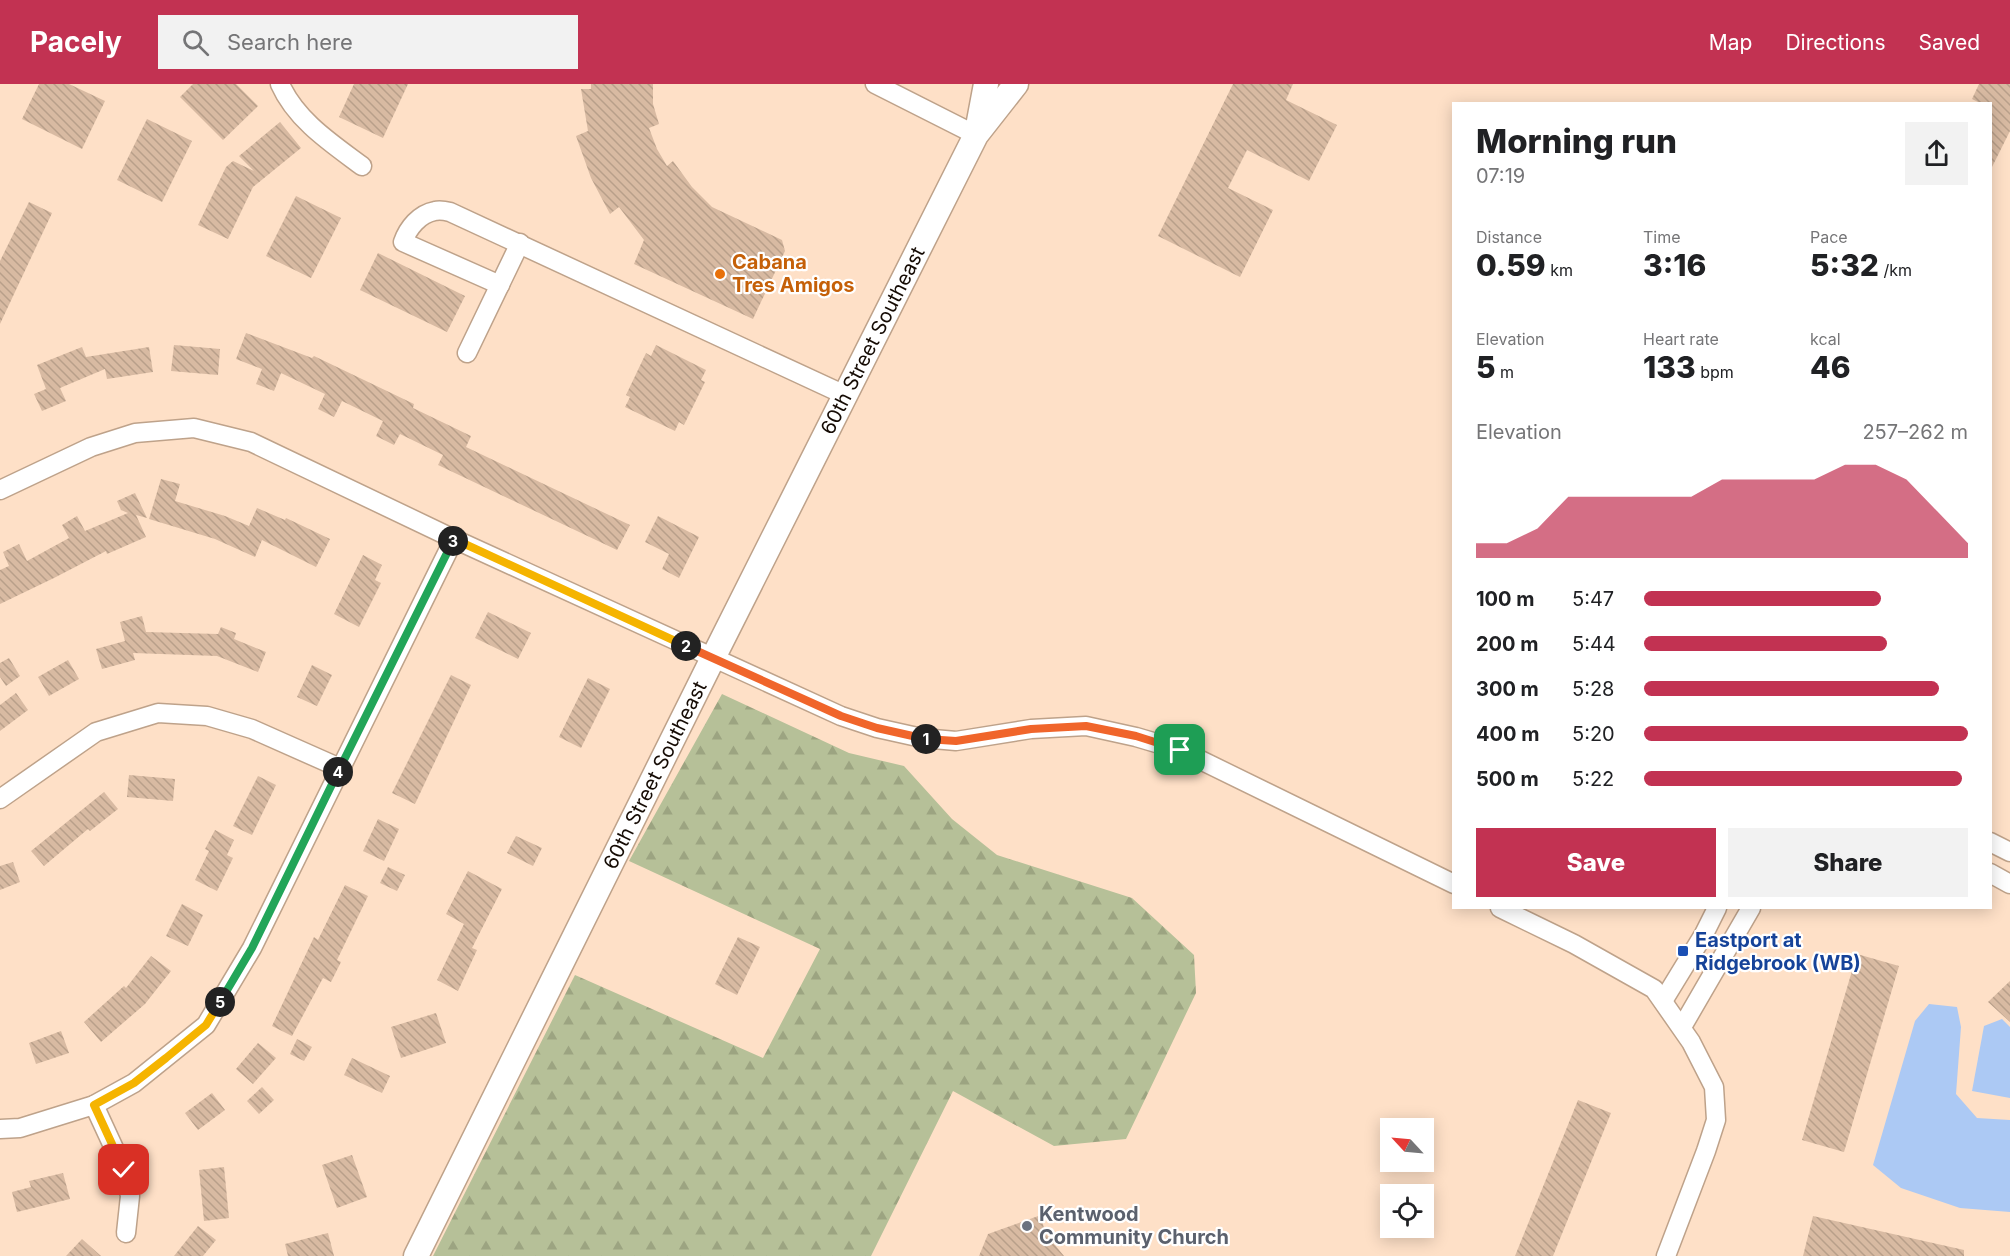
<!DOCTYPE html>
<html lang="en">
<head>
<meta charset="utf-8">
<style>
  :root { --surface:#fff; --page:#f2f2f2; --text:#202124; --muted:#757577; --accent:#c23252 }
  body { margin:0; font-family:Inter,sans-serif; background:var(--page); color:var(--text); height:100vh; display:flex; flex-direction:column; font-size:22px; white-space:nowrap }
  * { box-sizing:border-box; margin:0 }
  p { font-size:20px; color:var(--muted) }
  .icon { flex:none; width:33px; height:33px; fill:none; stroke:currentColor; stroke-width:2; stroke-linecap:round; stroke-linejoin:round }
  .map { position:relative; flex:1; overflow:hidden }
  .sheet { position:absolute; left:1452px; top:18px; width:540px; height:807px; display:flex; flex-direction:column; background:var(--surface); border-radius:0px; box-shadow:0 3px 15px #0003 }
  .sheet>* { flex:none }
  .needle { width:39px; rotate:296deg }
  .buttons { position:absolute; left:1380px; top:1034px; display:grid; gap:12px }
  .buttons a { display:grid; place-items:center; width:54px; height:54px; border-radius:0px; background:var(--surface); box-shadow:0 3px 15px #0003; font-size:30px }
  .pin { position:absolute; display:grid; place-items:center; width:51px; height:51px; color:#fff; margin:-26px; border-radius:12px; box-shadow:0 3px 9px #0006 }
  .km { position:absolute; width:30px; height:30px; margin:-15px; border-radius:50%; background:#222; color:#fff; font-size:16px; line-height:30px; text-align:center }
  .round { display:grid; place-items:center; flex:none; width:63px; height:63px; border-radius:0px; background:var(--page) }
  .head { display:flex; align-items:center; justify-content:space-between; height:102px; padding:0 24px }
  h1 { font-size:33px; font-weight:800; line-height:45px }
  .stats { display:grid; grid-template-columns:repeat(3,1fr); gap:9px; height:102px; padding:6px 24px }
  .stats div { display:grid; align-content:center }
  .stats b { font-size:30px; font-weight:800 }
  .stats small { font-size:16px; font-weight:400 }
  .stats p { font-size:16px }
  .chart { height:168px; padding:12px 24px }
  .chart p { display:flex; justify-content:space-between }
  .chart svg { width:100%; height:108px; margin-top:6px; fill:var(--accent); opacity:.7 }
  .action { display:flex; gap:12px; margin-top:auto; padding:12px 24px }
  .action a { flex:1; height:69px; border-radius:0px; background:var(--accent); color:#fff; font-size:24px; font-weight:800; line-height:69px; text-align:center }
  .action a+a { background:var(--page); color:var(--text) }
  ul { padding:0 24px; list-style:none; font-size:20px }
  li { display:grid; grid-template-columns:96px 72px 1fr; align-items:center; height:45px }
  li i { height:15px; border-radius:8px; background:var(--accent) }
  header { display:flex; align-items:center; gap:36px; box-sizing:border-box; height:84px; padding:0 30px; background:var(--accent); color:#fff }
  header strong { font-size:28px }
  nav { display:flex; gap:33px; margin-inline-start:auto; font-size:21px }
  .search { width:420px; height:54px; background:var(--page); display:flex; align-items:center; gap:15px; box-sizing:border-box; padding:0 21px; border-radius:0px; color:var(--muted); font-size:22px }
  .map>svg:first-child { display:block }
</style>
</head>
<body>
<header>
<strong>Pacely</strong>
<div class="search"><svg class="icon" aria-label="search" viewBox="0 0 24 24"><circle cx="10" cy="10" r="6"/><path d="M15 15l6 6"/></svg>Search here</div>
<nav><a>Map</a><a>Directions</a><a>Saved</a></nav>
</header>
<div class="map">
<svg width="2010" height="1172" viewBox="0 0 2010 1172">
  <defs>
    <pattern id="forest-firs" width="22" height="20" patternUnits="userSpaceOnUse" patternTransform="scale(1.5)"><rect width="22" height="20" fill="#b6c098"/><path d="M5 1l3.5 6h-7zM16 11l3.5 6h-7z" fill="#9ca481"/></pattern>
    <pattern id="building-back-hatch" width="6" height="6" patternUnits="userSpaceOnUse" patternTransform="scale(1.5)"><rect width="6" height="6" fill="#d8baa2"/><path d="M-1 5l2 2M0 0l6 6M5-1l2 2" fill="none" stroke="#b89f8a"/></pattern>
  </defs>
  <rect width="100%" height="100%" fill="#fee0c7"/>
  <polygon fill="url(#forest-firs)" points="722,610 849,669 904,682 952,735 997,771 1132,814 1194,871 1196,909 1126,1055 1054,1062 953,1007 871,1172 433,1172 575,891 763,974 820,865 629,777"/>
  <g fill="#acc9f4">
    <polygon points="1929,920 1957,923 1961,943 1956,1010 1977,1034 2010,1036 2010,1128 1960,1124 1901,1104 1873,1081 1915,937"/>
    <polygon points="2002,935 2010,943 2010,1014 1972,1007 1984,942"/>
  </g>
  <g fill="url(#building-back-hatch)">
    <polygon points="39,0 69,0 105,17 82,65 22,35"/>
    <polygon points="193,0 236,0 258,22 223,56 180,13"/>
    <polygon points="354,0 408,0 383,54 339,33"/>
    <polygon points="591,0 653,0 653,20 659,40 649,44 657,65 667,82 673,77 692,103 712,123 782,156 785,167 753,235 634,180 644,156 619,123 610,130 591,94 576,52 588,47 581,5 591,5"/>
    <polygon points="1233,0 1293,0 1286,16 1337,41 1309,97 1247,66 1228,104 1273,126 1240,193 1158,152"/>
    <polygon points="1979,0 2010,0 2010,47 1990,87 1990,20 1982,20 1972,15"/>
    <polygon points="147,35 192,57 162,118 117,96"/>
    <polygon points="280,38 301,64 253,103 228,155 198,141 226,83 233,77 254,87 239,72"/>
    <polygon points="296,112 341,134 311,194 266,172"/>
    <polygon points="29,118 52,129 0,240 0,177"/>
    <polygon points="378,169 465,212 447,248 360,206"/>
    <polygon points="246,249 312,274 314,272 414,320 413,324 471,352 466,363 630,441 617,466 438,381 443,371 400,350 394,361 376,352 383,337 342,317 334,333 318,325 325,310 281,289 274,307 256,300 262,285 236,275"/>
    <polygon points="174,261 220,265 218,291 171,287"/>
    <polygon points="656,261 706,286 701,296 705,298 684,341 679,338 675,347 625,323 630,313 626,311 646,269 651,272"/>
    <polygon points="82,263 86,273 149,263 153,288 107,295 105,285 60,304 66,317 42,327 34,310 46,305 37,281"/>
    <polygon points="161,395 180,400 175,417 225,432 249,442 257,424 285,436 286,434 330,455 316,483 262,456 255,473 215,455 149,435"/>
    <polygon points="135,409 147,434 136,431 146,453 107,470 106,467 54,494 0,520 0,486 9,482 3,468 19,460 27,477 69,454 62,441 77,432 85,447 128,429 121,426 117,417"/>
    <polygon points="658,432 699,453 679,494 662,485 669,470 645,458"/>
    <polygon points="363,471 382,481 375,496 381,499 359,543 334,530"/>
    <polygon points="488,528 531,549 518,575 475,554"/>
    <polygon points="142,532 146,548 218,550 221,543 236,549 234,555 266,568 258,588 217,572 133,569 135,576 102,585 96,565 125,557 120,538"/>
    <polygon points="9,574 20,592 6,602 0,593 0,579"/>
    <polygon points="68,576 79,595 49,612 38,593"/>
    <polygon points="312,581 332,591 317,622 297,613"/>
    <polygon points="451,591 471,601 415,720 392,709"/>
    <polygon points="588,594 610,605 581,664 559,653"/>
    <polygon points="16,609 28,626 0,647 0,621"/>
    <polygon points="129,691 175,695 173,717 127,713"/>
    <polygon points="258,692 276,701 252,751 233,742"/>
    <polygon points="104,708 118,725 90,747 88,745 44,782 31,767"/>
    <polygon points="378,735 399,745 384,777 363,767"/>
    <polygon points="215,746 234,756 227,771 233,774 217,807 195,796 209,767 205,765"/>
    <polygon points="516,752 542,764 533,782 507,769"/>
    <polygon points="13,778 20,798 0,806 0,782"/>
    <polygon points="388,783 405,791 397,807 380,799"/>
    <polygon points="468,787 502,805 472,864 477,866 458,907 437,896 464,840 446,830"/>
    <polygon points="345,801 368,812 337,876 341,878 331,898 323,894 292,952 272,942 314,853 318,856"/>
    <polygon points="182,820 203,831 188,862 166,852"/>
    <polygon points="738,853 760,863 737,911 715,900"/>
    <polygon points="1857,870 1899,882 1844,1068 1802,1056"/>
    <polygon points="151,872 171,887 145,920 101,958 84,938 124,902 126,904"/>
    <polygon points="2010,897 2010,938 1988,918"/>
    <polygon points="436,929 446,959 401,974 391,943"/>
    <polygon points="61,947 69,969 36,980 29,959"/>
    <polygon points="297,955 312,963 304,977 290,970"/>
    <polygon points="258,959 276,974 253,1000 236,985"/>
    <polygon points="352,974 390,992 382,1009 344,991"/>
    <polygon points="262,1003 274,1016 259,1030 247,1017"/>
    <polygon points="212,1009 225,1026 198,1046 185,1029"/>
    <polygon points="1578,1016 1611,1029 1553,1172 1515,1172"/>
    <polygon points="352,1071 367,1113 337,1124 322,1081"/>
    <polygon points="224,1083 229,1134 204,1137 199,1086"/>
    <polygon points="63,1089 70,1115 17,1128 12,1108 31,1103 29,1097"/>
    <polygon points="1041,1131 1045,1149 1064,1172 979,1172 988,1150"/>
    <polygon points="1813,1132 1964,1166 1964,1172 1803,1172"/>
    <polygon points="198,1142 216,1156 203,1172 174,1172"/>
    <polygon points="328,1149 334,1172 288,1172 285,1160"/>
    <polygon points="82,1155 101,1172 66,1172"/>
  </g>
  <g fill="none" stroke-linecap="round" stroke-linejoin="round">
    <defs>
      <g id="minor">
        <path d="M 280,0 C 296,36 331,59 362,82"/>
        <polyline points="875,0 976,51"/>
        <path d="M 500,201 L 403,158 C 408,144 419,130 435,127 C 439,126 446,127 450,128 L 845,311"/>
        <polyline points="467,269 520,159"/>
        <polyline points="0,406 91,363 135,349 194,344 251,358 454,455 841,632 877,644 922,654 956,657 1031,645 1086,642 1136,653 1180,666 1454,800"/>
        <polyline points="0,715 96,648 158,629 207,632 252,645 340,684"/>
        <polyline points="1990,758 2010,768"/>
        <polyline points="1990,789 2010,800"/>
        <polyline points="1500,824 1574,860 1654,905 1691,958 1714,1003 1716,1036 1706,1067 1666,1172"/>
        <polyline points="1663,917 1704,850 1717,824"/>
        <polyline points="1682,943 1751,824"/>
        <polyline points="94,1021 124,1086 130,1112 126,1149"/>
        <polyline points="0,1045 20,1044 94,1021 134,999 206,941 252,864 454,455"/>
      </g>
      <g id="secondary">
        <polyline points="977,48 986,0"/>
        <path id="s1" d="M 416,1172 L 713,574 L 976,51 L 1016,0"/>
      </g>
    </defs>
    <use href="#minor" stroke="#bea28a" stroke-width="21"/>
    <use href="#secondary" stroke="#bea28a" stroke-width="27"/>
    <use href="#minor" stroke="#fff" stroke-width="18"/>
    <use href="#secondary" stroke="#fff" stroke-width="24"/>
  </g>
  <g fill="none" stroke-linecap="round" stroke-linejoin="round">
    <defs>
      <polyline id="split-1" points="926,655 956,657 1031,645 1086,642 1136,652 1180,666"/>
      <polyline id="split-2" points="686,562 841,632 877,644 926,655"/>
      <polyline id="split-3" points="453,457 454,455 686,562"/>
      <polyline id="split-4" points="338,688 453,457"/>
      <polyline id="split-5" points="220,918 252,864 338,688"/>
      <polyline id="split-6" points="124,1086 94,1021 134,999 166,974 206,941 220,918"/>
    </defs>
    <use href="#split-1" stroke="#fff" stroke-width="12"/>
    <use href="#split-2" stroke="#fff" stroke-width="12"/>
    <use href="#split-3" stroke="#fff" stroke-width="12"/>
    <use href="#split-4" stroke="#fff" stroke-width="12"/>
    <use href="#split-5" stroke="#fff" stroke-width="12"/>
    <use href="#split-6" stroke="#fff" stroke-width="12"/>
    <use href="#split-1" stroke="#f0652b" stroke-width="8"/>
    <use href="#split-2" stroke="#f0652b" stroke-width="8"/>
    <use href="#split-3" stroke="#f5b400" stroke-width="8"/>
    <use href="#split-4" stroke="#22a559" stroke-width="8"/>
    <use href="#split-5" stroke="#22a559" stroke-width="8"/>
    <use href="#split-6" stroke="#f5b400" stroke-width="8"/>
  </g>
  <circle fill="#e8710a" stroke="#fff" stroke-width="2" cx="720" cy="190" r="6"/>
  <rect fill="#1a4fb4" stroke="#fff" stroke-width="2" x="1677" y="861" width="12" height="12" rx="3"/>
  <circle fill="#6b7280" stroke="#fff" stroke-width="2" cx="1027" cy="1142" r="6"/>
  <g text-anchor="middle" dominant-baseline="central" stroke-width="4.5" stroke-linejoin="round" paint-order="stroke">
    <g font-size="20" font-weight="bold" fill="#c56008" stroke="#fff" text-anchor="start">
      <text x="732" y="178">Cabana<tspan x="732" dy="23">Tres Amigos</tspan></text>
    </g>
    <g font-size="20" fill="#150b04" stroke="#fff">
      <text stroke="none"><textPath href="#s1" startOffset="1023">60th Street Southeast</textPath></text>
      <text stroke="none"><textPath href="#s1" startOffset="537">60th Street Southeast</textPath></text>
    </g>
    <g font-size="20" font-weight="bold" fill="#164399" stroke="#fff" text-anchor="start">
      <text x="1695" y="856">Eastport at<tspan x="1695" dy="23">Ridgebrook (WB)</tspan></text>
    </g>
    <g font-size="20" font-weight="bold" fill="#5b616d" stroke="#fff" text-anchor="start">
      <text x="1039" y="1130">Kentwood<tspan x="1039" dy="23">Community Church</tspan></text>
    </g>
  </g>
</svg>
<div class="buttons">
<a><svg class="needle" viewBox="-14 -14 28 28"><path d="M0-13l5 13h-10z" fill="#e53935"/><path d="M0 13l5-13h-10z" fill="#757577"/></svg></a>
<a><svg class="icon" aria-label="locate" viewBox="0 0 24 24"><circle cx="12" cy="12" r="6"/><path d="M12 2v4M12 18v4M2 12h4M18 12h4"/></svg></a>
</div>
<div class="pin" style="left:1180px;top:666px;background:#1e9e55"><svg class="icon" aria-label="arrive" viewBox="0 0 24 24"><path d="M6 21V4h12l-3 4 3 4H6"/></svg></div>
<div class="pin" style="left:124px;top:1086px;background:#d93025"><svg class="icon" aria-label="check" viewBox="0 0 24 24"><path d="M5 12l5 5 9-10"/></svg></div>
<b class="km" style="left:926px;top:655px">1</b>
<b class="km" style="left:686px;top:562px">2</b>
<b class="km" style="left:453px;top:457px">3</b>
<b class="km" style="left:338px;top:688px">4</b>
<b class="km" style="left:220px;top:918px">5</b>
<section class="sheet">
<div class="head"><div><h1>Morning run</h1><p>07:19</p></div><a class="round"><svg class="icon" aria-label="share" viewBox="0 0 24 24"><path d="M12 15V3M7 8l5-5 5 5M5 13v7h14v-7"/></svg></a></div>
<div class="stats">
<div><p>Distance</p><b>0.59<small> km</small></b></div>
<div><p>Time</p><b>3:16</b></div>
<div><p>Pace</p><b>5:32<small> /km</small></b></div>
</div>
<div class="stats">
<div><p>Elevation</p><b>5<small> m</small></b></div>
<div><p>Heart rate</p><b>133<small> bpm</small></b></div>
<div><p>kcal</p><b>46</b></div>
</div>
<div class="chart"><p><span>Elevation</span>257–262 m</p>
<svg viewBox="0 0 160 44" preserveAspectRatio="none"><path d="M0 44V38L10 38L20 32L30 19L40 19L50 19L60 19L70 19L80 12L90 12L100 12L110 12L120 6L130 6L140 12L150 25L160 38V44z"/></svg>
</div>
<ul>
<li><b>100 m</b>5:47<i style="width:73%"></i></li>
<li><b>200 m</b>5:44<i style="width:75%"></i></li>
<li><b>300 m</b>5:28<i style="width:91%"></i></li>
<li><b>400 m</b>5:20<i style="width:100%"></i></li>
<li><b>500 m</b>5:22<i style="width:98%"></i></li>
</ul>
<div class="action"><a>Save</a><a>Share</a></div>
</section>
</div>
</body>
</html>
